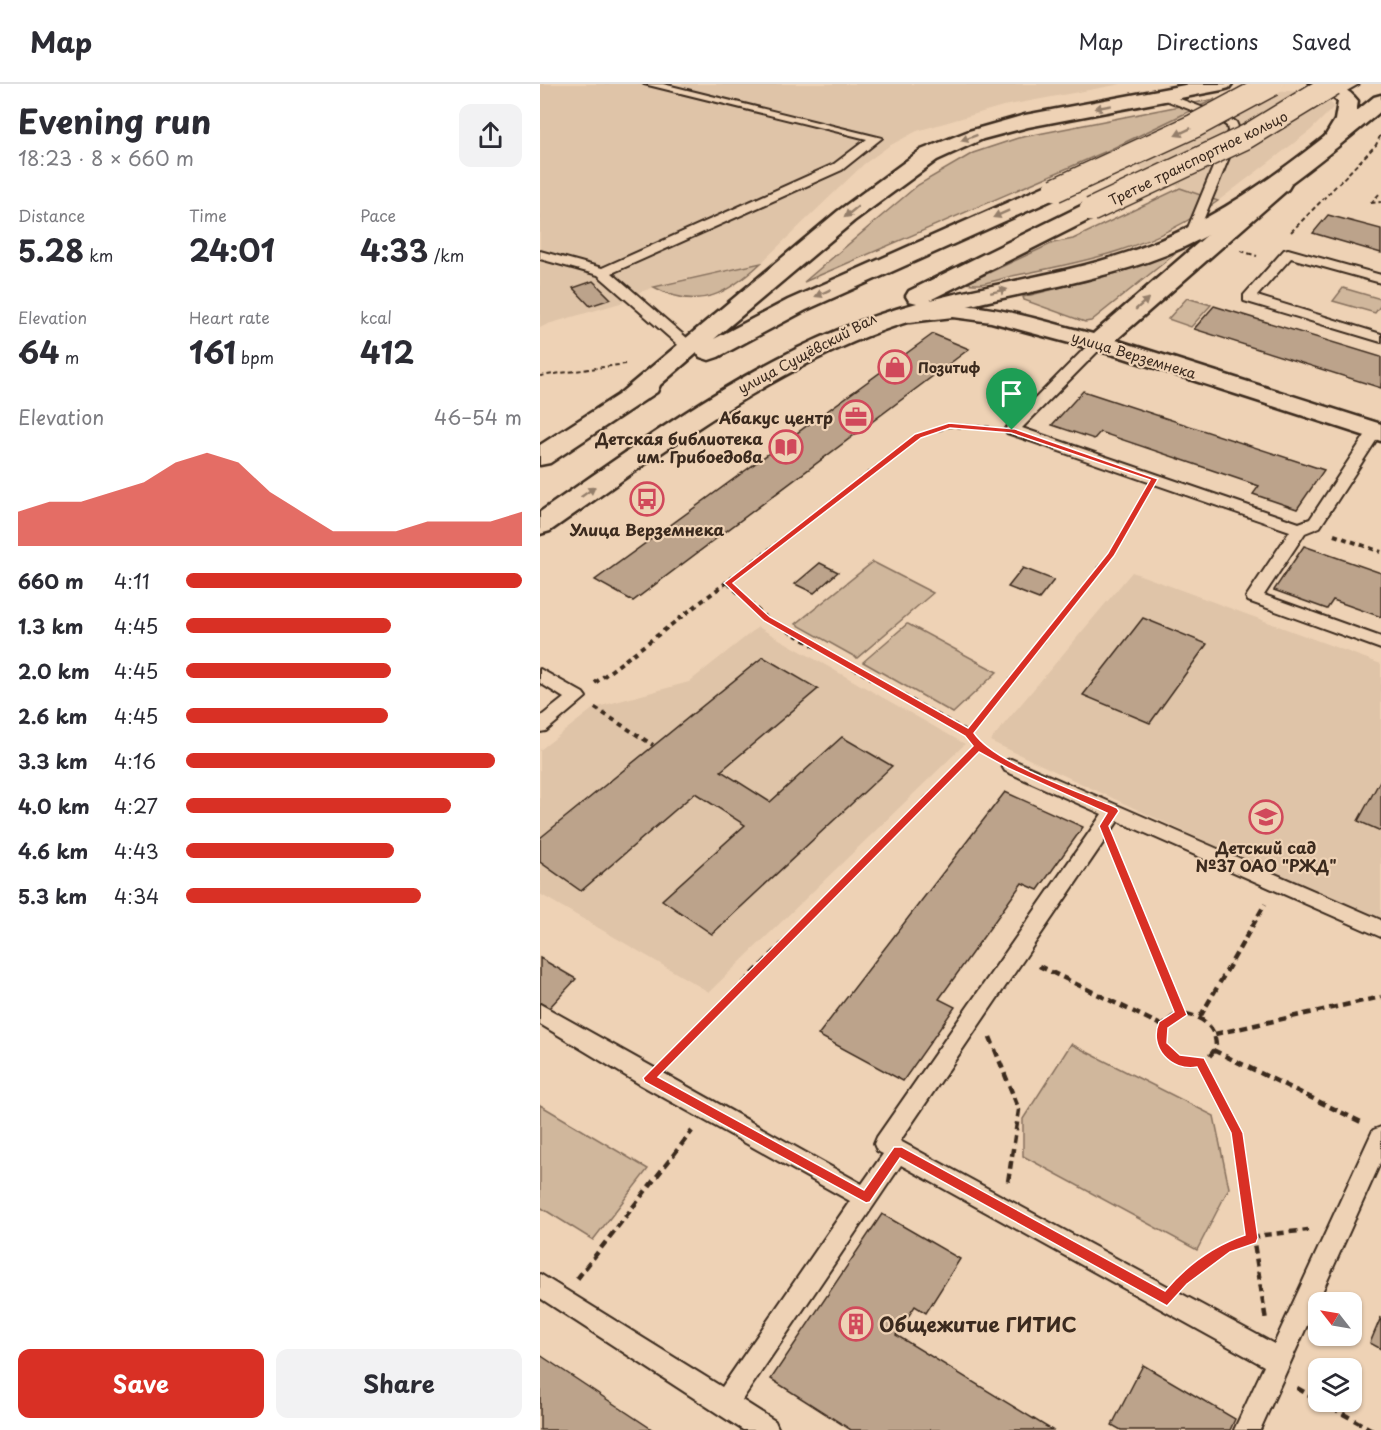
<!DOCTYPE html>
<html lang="en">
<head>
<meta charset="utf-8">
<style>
  :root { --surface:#fff; --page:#f2f2f3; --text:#2b2b33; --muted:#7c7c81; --line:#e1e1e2; --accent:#d93025 }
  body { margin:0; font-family:"Playpen Sans",sans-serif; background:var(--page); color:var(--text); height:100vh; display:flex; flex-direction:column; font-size:22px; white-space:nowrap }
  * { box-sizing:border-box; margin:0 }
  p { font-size:20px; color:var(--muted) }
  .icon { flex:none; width:33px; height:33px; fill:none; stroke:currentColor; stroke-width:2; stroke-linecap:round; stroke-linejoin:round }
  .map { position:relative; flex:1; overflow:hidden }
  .drawer { display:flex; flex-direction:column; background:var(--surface); width:540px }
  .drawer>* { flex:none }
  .needle { width:39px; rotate:301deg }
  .tools { position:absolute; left:768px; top:1208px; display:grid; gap:12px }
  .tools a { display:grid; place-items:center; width:54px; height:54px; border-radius:12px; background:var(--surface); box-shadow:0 2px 4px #0004; font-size:30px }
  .pin { position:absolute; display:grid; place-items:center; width:51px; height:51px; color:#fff; margin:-62px -26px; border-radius:50% 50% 50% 0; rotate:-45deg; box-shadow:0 0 6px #0007 }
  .pin .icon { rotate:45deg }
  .round { display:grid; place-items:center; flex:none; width:63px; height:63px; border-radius:12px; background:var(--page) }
  .overview { display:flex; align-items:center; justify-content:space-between; height:102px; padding:0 18px }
  h1 { font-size:33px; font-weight:700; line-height:45px }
  .stats { display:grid; grid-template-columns:repeat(3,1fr); gap:9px; height:102px; padding:6px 18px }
  .stats div { display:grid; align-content:center }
  .stats b { font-size:30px; font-weight:700 }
  .stats small { font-size:16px; font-weight:400 }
  .stats p { font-size:16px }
  .chart { height:168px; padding:12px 18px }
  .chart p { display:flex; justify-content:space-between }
  .chart svg { width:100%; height:108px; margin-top:6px; fill:var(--accent); opacity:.7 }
  .action { display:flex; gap:12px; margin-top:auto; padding:12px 18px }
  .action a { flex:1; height:69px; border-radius:12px; background:var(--accent); color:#fff; font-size:24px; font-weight:700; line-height:69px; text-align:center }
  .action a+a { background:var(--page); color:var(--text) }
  ul { padding:0 18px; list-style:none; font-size:20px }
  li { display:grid; grid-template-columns:96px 72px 1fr; align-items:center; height:45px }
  li i { height:15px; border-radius:8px; background:var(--accent) }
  header { display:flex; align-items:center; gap:36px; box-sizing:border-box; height:84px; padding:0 30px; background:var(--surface); border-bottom:2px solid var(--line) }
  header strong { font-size:28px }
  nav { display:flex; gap:33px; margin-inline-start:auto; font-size:21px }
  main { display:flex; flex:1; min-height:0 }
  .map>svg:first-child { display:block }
</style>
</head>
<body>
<header>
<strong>Map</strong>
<nav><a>Map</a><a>Directions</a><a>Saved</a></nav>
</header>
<main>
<section class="drawer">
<div class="overview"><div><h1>Evening run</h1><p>18:23 · 8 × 660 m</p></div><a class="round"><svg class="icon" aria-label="share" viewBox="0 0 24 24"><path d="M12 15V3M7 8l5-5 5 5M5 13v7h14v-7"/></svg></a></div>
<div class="stats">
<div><p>Distance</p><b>5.28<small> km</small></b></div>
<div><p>Time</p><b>24:01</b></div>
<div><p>Pace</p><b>4:33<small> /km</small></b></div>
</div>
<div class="stats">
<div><p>Elevation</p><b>64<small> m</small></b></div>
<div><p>Heart rate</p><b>161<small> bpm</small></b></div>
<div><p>kcal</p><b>412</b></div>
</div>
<div class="chart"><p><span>Elevation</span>46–54 m</p>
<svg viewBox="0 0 160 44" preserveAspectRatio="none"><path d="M0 44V30L10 26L20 26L30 22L40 18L50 10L60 6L70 10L80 22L90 30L100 38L110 38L120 38L130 34L140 34L150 34L160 30V44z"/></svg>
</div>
<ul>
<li><b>660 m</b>4:11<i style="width:100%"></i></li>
<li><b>1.3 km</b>4:45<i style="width:61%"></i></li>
<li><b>2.0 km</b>4:45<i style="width:61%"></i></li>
<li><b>2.6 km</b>4:45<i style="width:60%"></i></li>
<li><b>3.3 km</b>4:16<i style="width:92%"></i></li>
<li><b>4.0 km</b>4:27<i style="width:79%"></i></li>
<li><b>4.6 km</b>4:43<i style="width:62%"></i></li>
<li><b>5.3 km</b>4:34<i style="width:70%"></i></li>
</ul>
<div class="action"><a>Save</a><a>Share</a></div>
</section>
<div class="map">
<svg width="841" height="1346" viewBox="0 0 841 1346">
  <rect width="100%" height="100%" fill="#eed2b5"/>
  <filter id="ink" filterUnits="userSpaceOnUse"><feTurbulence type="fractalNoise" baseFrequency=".0167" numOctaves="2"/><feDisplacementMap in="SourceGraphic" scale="12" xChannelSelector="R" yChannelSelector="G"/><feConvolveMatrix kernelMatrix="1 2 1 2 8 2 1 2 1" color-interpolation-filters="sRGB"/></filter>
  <g filter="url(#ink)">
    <g fill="#dfc4a8">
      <polygon points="0,0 581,0 463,22 377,47 349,62 324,80 221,179 134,197 100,208 84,218 8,240 0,244"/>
      <polygon points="731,6 763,8 786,16 793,21 793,24 771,46 678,117 640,104 567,67 675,15"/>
      <polygon points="592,488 841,580 841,837 774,808 450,657"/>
      <polygon points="218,543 425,660 169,908 0,810 0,666 54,624 149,598"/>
    </g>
    <g fill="#d0b79c" stroke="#86705d" stroke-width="1.5">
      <polygon points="675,15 567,67 264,198 378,101 433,69 478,54"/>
      <path d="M 640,104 L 678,117 C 612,164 550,177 472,192 C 460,195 439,203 427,199 L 513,159 L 533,155 Z"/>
      <polygon points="633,169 635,170 551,237 545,238 484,216 483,213 581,188"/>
      <path d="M 221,179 C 189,209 158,228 114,203 Z"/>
      <polygon points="803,204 841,215 841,221 835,229 793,217"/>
      <polygon points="647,214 671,221 651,243 628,235"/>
      <polygon points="333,478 393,509 317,574 256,540"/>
      <polygon points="367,540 368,540 457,588 413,629 323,578"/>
      <polygon points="531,960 674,1032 689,1104 657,1166 483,1072 483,1035"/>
      <polygon points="0,1021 108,1085 53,1156 0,1123"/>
    </g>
    <g fill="#bca38b" stroke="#3b2a1e" stroke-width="1.5">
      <polygon points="788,131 841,145 841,169 773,149"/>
      <polygon points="53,197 71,215 50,222 33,204"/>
      <polygon points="674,222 841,273 841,304 654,245"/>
      <polygon points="393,250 429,265 93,517 55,496"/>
      <polygon points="543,307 784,386 757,425 713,410 719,402 560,348 554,355 512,341"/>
      <polygon points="764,462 841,489 841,533 793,516 787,525 734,506"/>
      <polygon points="280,479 298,488 274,509 255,500"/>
      <polygon points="483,484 514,496 499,515 468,503"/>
      <polygon points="603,534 667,560 610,639 543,611"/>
      <polygon points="223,573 278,605 181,687 230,718 302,653 352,682 172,850 122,816 205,741 155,709 41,807 0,778 0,754"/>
      <polygon points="841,695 841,747 818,737"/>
      <polygon points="465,708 543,743 498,806 482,799 399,915 415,923 363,997 278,951"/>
      <polygon points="0,874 36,895 9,924 0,919"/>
      <polygon points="342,1130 420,1175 386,1229 375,1222 356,1251 512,1346 311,1346 231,1295"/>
      <polygon points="841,1233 841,1265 830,1259"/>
      <polygon points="0,1271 113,1346 0,1346"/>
      <polygon points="603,1281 695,1335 690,1346 581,1346 572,1341"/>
    </g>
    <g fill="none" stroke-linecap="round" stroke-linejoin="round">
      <defs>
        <g id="service">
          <polygon points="104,0 123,0 342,54 302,86 72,189 155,261 155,267 145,267 58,191 0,175 0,167 62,184 294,80 327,55"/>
          <polygon points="805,0 819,0 803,9 795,9 795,5"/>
          <polygon points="624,9 688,33 696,38 700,47 657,151 651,155 645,151 688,47 687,42 680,37 620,14 618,12"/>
          <polygon points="748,165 841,191 841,199 751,174 717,212 841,250 841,258 704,217 704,211 744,166"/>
          <polygon points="558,255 563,256 563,262 482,344 759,439 770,435 830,344 840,344 841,349 780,443 765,449 724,511 841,553 841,565 708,517 706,513 750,447 467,349 465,346 467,343 553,256"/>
          <polygon points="0,585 43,609 46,613 6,647 0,648 0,633 24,614 0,599"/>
          <polygon points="471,675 841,836 841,853 578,737 360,1057 734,1260 833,1046 841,1043 841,1077 720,1346 694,1346 724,1282 361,1081 202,1316 235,1337 239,1346 203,1346 0,1214 0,1190 182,1303 310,1117 101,1001 0,940 0,920 322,1100 343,1070 337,1067 334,1060 337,1053 562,730 465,687 462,682 465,677"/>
        </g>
        <g id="tertiary">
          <path d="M 769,0 C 791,0 805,0 818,17 L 815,36 L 802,58 L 788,58 L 784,54 L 795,36 L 798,18 C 790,9 775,9 769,0 Z"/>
          <path d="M 740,93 L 748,95 L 751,100 L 748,105 L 576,256 L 841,340 L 841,357 L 578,272 L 451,238 L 413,233 L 370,238 L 361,236 L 358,231 L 361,226 C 427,210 490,234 553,250 L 732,95 Z"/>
        </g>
        <g id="primary">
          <polygon points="650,0 692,0 689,4 682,6 488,43 443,55 397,76 314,137 174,255 248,216 507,101 523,101 526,106 523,111 266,226 178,273 169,276 160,273 157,269 120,301 117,308 10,379 0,381 0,361 78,311 298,127 381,66 429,47 485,31"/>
          <path d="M 841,11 L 841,27 C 769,87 696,147 607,178 C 516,209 418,216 328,252 C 211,299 112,376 10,447 L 0,450 L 0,428 C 119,346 235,257 377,219 L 369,217 L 366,212 L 369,207 L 543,121 L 559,121 L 562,126 L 559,131 L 390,216 C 456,199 524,190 589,168 C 682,137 759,74 834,13 Z"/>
        </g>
      </defs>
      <use href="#service" stroke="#3b2a1e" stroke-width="4"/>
      <use href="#tertiary" stroke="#3b2a1e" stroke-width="5"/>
      <use href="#primary" stroke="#3b2a1e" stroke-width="5"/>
      <g stroke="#3b2a1e" stroke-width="2" stroke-dasharray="4.5 3" stroke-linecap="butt">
        <polyline points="831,119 841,108"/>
        <polyline points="831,119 841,118"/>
        <polyline points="751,148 836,61 841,50"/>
        <polyline points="701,167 717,172"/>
        <polyline points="0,292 85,280"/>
      </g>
      <g stroke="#3b2a1e" stroke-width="4" stroke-dasharray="5 4.5" stroke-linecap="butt">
        <polyline points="794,451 841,468"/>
        <polyline points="188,499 227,535 429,649 438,663 452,671"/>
        <polyline points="55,599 378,352 409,342 454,344"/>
        <polyline points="55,624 113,661"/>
        <polyline points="429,649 571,470 604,414"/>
        <polyline points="331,770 438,663"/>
      </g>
      <g stroke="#3b2a1e" stroke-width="4.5" stroke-dasharray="8 5" stroke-linecap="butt">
        <polyline points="576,770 641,931"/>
        <polyline points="499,882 623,942"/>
        <path d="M 646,930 C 664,934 676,943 676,963 C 663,989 631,980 621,957 L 625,940 L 633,933 Z"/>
        <polyline points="660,933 725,820"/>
        <polyline points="675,950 841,913"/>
        <polyline points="450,953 479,1026 468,1098"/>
        <polyline points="673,966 821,1038"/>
        <polyline points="130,973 333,769"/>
        <polyline points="660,977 697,1049 726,1237"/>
        <polyline points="645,1194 686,1163 724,1151 768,1146"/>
        <polyline points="37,1195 152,1047"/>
        <polyline points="757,1304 778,1316"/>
        <polyline points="780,1317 832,1346"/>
      </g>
      <use href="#service" fill="#eed2b5" fill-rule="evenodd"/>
      <use href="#tertiary" fill="#eed2b5" fill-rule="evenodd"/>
      <use href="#primary" fill="#eed2b5" fill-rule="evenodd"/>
      <defs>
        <g id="primary-bridge">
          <polyline points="515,106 654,42 732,0"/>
          <polyline points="551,126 706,53 793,0"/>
        </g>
      </defs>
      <use href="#primary-bridge" stroke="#3b2a1e" stroke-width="26" stroke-linecap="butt"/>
      <use href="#primary-bridge" stroke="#eed2b5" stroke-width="23"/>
    </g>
    <defs><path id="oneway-solid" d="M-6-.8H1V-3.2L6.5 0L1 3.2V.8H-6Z" transform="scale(1.5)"/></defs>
    <g fill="#947e6a">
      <use href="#oneway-solid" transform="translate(563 23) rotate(170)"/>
      <use href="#oneway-solid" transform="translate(643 48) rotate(155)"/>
      <use href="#oneway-solid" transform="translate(429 54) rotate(160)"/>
      <use href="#oneway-solid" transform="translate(311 128) rotate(141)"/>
      <use href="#oneway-solid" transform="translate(461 130) rotate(156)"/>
      <use href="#oneway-solid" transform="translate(459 207) rotate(-12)"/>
      <use href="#oneway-solid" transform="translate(283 209) rotate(155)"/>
      <use href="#oneway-solid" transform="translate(602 220) rotate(-41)"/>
      <use href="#oneway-solid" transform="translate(48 408) rotate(-35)"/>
    </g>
  </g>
  <path fill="#d93025" stroke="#fff" stroke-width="1.5" fill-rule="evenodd" d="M 409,339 L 475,345 L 618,395 L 574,472 L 434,649 C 455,680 541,708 577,724 L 579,727 L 569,742 L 647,931 L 628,944 L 627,959 L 640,971 L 664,974 L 703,1049 L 718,1154 L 716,1159 L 690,1168 L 647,1200 L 627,1222 L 360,1074 L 330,1118 L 326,1119 L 105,998 L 103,994 L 433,662 L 425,652 L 224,537 L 184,499 L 375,350 ZM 410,344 L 471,349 L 610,396 L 568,469 L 428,644 L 230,533 L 193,499 L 381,354 ZM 439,668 L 468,684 L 567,729 L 559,742 L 634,928 L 619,938 C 608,963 631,988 657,983 L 691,1049 L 705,1151 C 673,1162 646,1182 625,1207 L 362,1063 L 354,1063 L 324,1106 L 118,993 Z"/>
  <defs>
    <symbol id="shop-ring" viewBox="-11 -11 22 22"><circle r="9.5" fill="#eed2b5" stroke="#d1495b" stroke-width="1.5"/><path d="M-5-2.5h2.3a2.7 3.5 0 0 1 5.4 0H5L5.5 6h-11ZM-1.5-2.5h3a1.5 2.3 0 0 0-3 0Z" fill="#d1495b"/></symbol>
    <symbol id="office-ring" viewBox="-11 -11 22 22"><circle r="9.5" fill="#eed2b5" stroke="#d1495b" stroke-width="1.5"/><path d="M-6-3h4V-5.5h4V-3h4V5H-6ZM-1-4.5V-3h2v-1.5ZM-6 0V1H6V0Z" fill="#d1495b"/></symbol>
    <symbol id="library-ring" viewBox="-11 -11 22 22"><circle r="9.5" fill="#eed2b5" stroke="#d1495b" stroke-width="1.5"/><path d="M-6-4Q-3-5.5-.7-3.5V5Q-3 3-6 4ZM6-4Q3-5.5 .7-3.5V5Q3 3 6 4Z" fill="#d1495b"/></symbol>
    <symbol id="bus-ring" viewBox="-11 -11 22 22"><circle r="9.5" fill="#eed2b5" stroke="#d1495b" stroke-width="1.5"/><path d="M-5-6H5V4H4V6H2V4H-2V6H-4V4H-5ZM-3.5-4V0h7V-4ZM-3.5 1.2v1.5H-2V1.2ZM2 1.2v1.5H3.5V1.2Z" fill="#d1495b"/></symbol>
    <symbol id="school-ring" viewBox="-11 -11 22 22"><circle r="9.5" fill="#eed2b5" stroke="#d1495b" stroke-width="1.5"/><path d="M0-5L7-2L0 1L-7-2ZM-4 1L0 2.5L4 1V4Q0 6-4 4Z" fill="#d1495b"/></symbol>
    <symbol id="building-ring" viewBox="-11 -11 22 22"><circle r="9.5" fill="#eed2b5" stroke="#d1495b" stroke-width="1.5"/><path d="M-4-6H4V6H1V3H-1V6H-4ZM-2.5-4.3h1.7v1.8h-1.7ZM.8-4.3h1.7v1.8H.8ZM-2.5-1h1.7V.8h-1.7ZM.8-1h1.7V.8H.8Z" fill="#d1495b"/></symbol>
  </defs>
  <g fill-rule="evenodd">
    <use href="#shop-ring" x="336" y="264" width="38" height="38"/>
    <use href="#office-ring" x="297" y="314" width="38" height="38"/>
    <use href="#library-ring" x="227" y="344" width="38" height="38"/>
    <use href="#bus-ring" x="88" y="396" width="38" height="38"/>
    <use href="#school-ring" x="707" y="714" width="38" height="38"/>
    <use href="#building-ring" x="297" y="1221" width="38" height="38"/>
  </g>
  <g text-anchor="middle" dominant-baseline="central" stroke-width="4.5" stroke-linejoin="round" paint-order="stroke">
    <g font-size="14" fill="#3b2a1e" stroke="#eed2b5">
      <text transform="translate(658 74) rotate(-26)">Третье транспортное кольцо</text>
      <text transform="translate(267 269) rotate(-28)">улица Сущёвский Вал</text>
      <text transform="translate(594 271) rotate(17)">улица Верземнека</text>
    </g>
    <g font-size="14" font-weight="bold" fill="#3b2a1e" stroke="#eed2b5" text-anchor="start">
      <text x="378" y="283">Позитиф</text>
    </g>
    <g font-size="16" font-weight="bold" fill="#3b2a1e" stroke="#eed2b5" text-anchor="end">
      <text x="293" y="333">Абакус центр</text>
      <text x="223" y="354">Детская библиотека<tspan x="223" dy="18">им. Грибоедова</tspan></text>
      <text x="107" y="445" text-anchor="middle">Улица Верземнека</text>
      <text x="726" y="763" text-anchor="middle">Детский сад<tspan x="726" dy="18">№37 ОАО "РЖД"</tspan></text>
    </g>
    <g font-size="20" font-weight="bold" fill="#3b2a1e" stroke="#eed2b5" text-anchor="start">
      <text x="339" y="1240">Общежитие ГИТИС</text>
    </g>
  </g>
</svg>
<div class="tools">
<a><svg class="needle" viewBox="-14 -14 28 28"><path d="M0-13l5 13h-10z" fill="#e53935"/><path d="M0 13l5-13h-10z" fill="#7c7c81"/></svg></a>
<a><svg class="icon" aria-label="layers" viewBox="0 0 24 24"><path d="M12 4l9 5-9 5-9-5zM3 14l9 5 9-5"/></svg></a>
</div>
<div class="pin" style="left:472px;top:346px;background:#1e9e55"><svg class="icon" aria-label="arrive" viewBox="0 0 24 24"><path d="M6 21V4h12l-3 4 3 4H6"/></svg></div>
</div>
</main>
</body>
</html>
